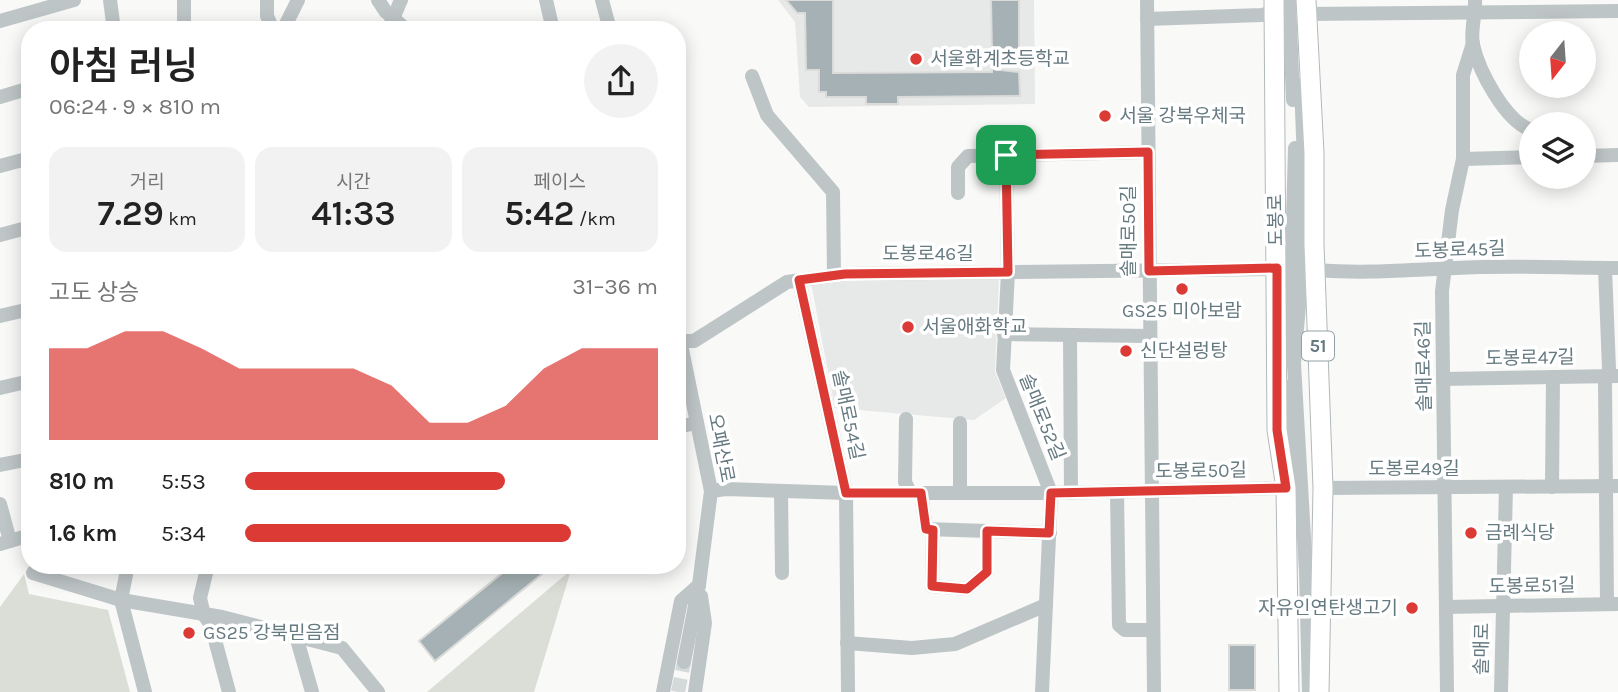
<!DOCTYPE html>
<html lang="ko">
<head>
<meta charset="utf-8">
<style>
  :root { --surface:#fff; --page:#f2f2f2; --text:#222; --muted:#767676; --accent:#dc3a34 }
  body { margin:0; font-family:Karla,"Noto Sans KR",sans-serif; background:var(--page); color:var(--text); height:100vh; display:flex; flex-direction:column; font-size:26px; white-space:nowrap }
  * { box-sizing:border-box; margin:0 }
  p { font-size:23px; color:var(--muted) }
  .icon { flex:none; width:38px; height:38px; fill:none; stroke:currentColor; stroke-width:2; stroke-linecap:round; stroke-linejoin:round }
  .map { position:relative; flex:1; overflow:hidden }
  .drawer { position:absolute; left:21px; top:21px; width:665px; height:553px; display:flex; flex-direction:column; background:var(--surface); border-radius:28px; box-shadow:0 4px 18px #0003 }
  .drawer>* { flex:none }
  .needle { width:46px; rotate:197deg }
  .tools { position:absolute; left:1519px; top:21px; display:grid; gap:14px }
  .tools a { display:grid; place-items:center; width:77px; height:77px; border-radius:50%; background:var(--surface); box-shadow:0 4px 18px #0003; font-size:35px }
  .pin { position:absolute; display:grid; place-items:center; width:60px; height:60px; color:#fff; margin:-30px; border-radius:14px; box-shadow:0 4px 10px #0006 }
  .round { display:grid; place-items:center; flex:none; width:74px; height:74px; border-radius:37px; background:var(--page) }
  .summary { display:flex; align-items:center; justify-content:space-between; height:119px; padding:0 28px }
  h1 { font-size:38px; font-weight:600; line-height:52px }
  .figures { display:grid; grid-template-columns:repeat(3,1fr); gap:10px; height:119px; padding:7px 28px }
  .figures div { display:grid; align-content:center; border-radius:18px; background:var(--page); text-align:center }
  .figures b { font-size:35px; font-weight:600 }
  .figures small { font-size:19px; font-weight:400 }
  .figures p { font-size:19px }
  .chart { height:196px; padding:14px 28px }
  .chart p { display:flex; justify-content:space-between }
  .chart svg { width:100%; height:126px; margin-top:7px; fill:var(--accent); opacity:.7 }
  ul { padding:0 28px; list-style:none; font-size:23px }
  li { display:grid; grid-template-columns:112px 84px 1fr; align-items:center; height:52px }
  li i { height:18px; border-radius:9px; background:var(--accent) }
  .map>svg:first-child { display:block }
</style>
</head>
<body>
<div class="map">
<svg width="1618" height="692" viewBox="0 0 1618 692">
  <rect width="100%" height="100%" fill="#f9f9f7"/>
  <g fill="#e7e9e8">
    <polygon points="778,0 1034,0 1035,104 809,107 800,97 795,22"/>
    <polygon points="999,278 995,372 1006,398 974,420 835,408 811,283 833,281"/>
  </g>
  <g fill="#dbded6">
    <polygon points="571,570 534,692 427,692"/>
    <polygon points="24,574 29,594 108,610 130,692 0,692 0,607"/>
  </g>
  <g fill="#a5b1b4" stroke="#dbdbd9" stroke-width="2">
    <polygon points="786,0 833,0 833,73 992,72 992,69 1019,72 1020,96 898,97 898,104 866,104 866,97 826,97 826,92 819,92 819,70 806,70 805,13 797,13"/>
    <polygon points="991,0 1019,0 1019,51 992,53"/>
    <polygon points="512,565 553,565 435,661 419,641"/>
    <rect x="1229" y="645" width="26" height="45"/>
  </g>
  <g fill="none" stroke-linecap="round" stroke-linejoin="round">
    <polyline stroke="#d4d9da" stroke-width="14" stroke-dasharray="14 7" stroke-linecap="butt" points="678,692 684,662"/>
    <defs>
      <g id="major">
        <polyline points="1274,0 1277,430 1286,488 1289,692"/>
        <polyline points="1306,0 1314,153 1314,244 1323,488 1319,692"/>
      </g>
    </defs>
    <use href="#major" stroke="#b2b9bb" stroke-width="21"/>
    <g stroke="#bec5c7" stroke-width="14">
      <polyline points="110,0 114,30"/>
      <polyline points="267,0 267,16 273,30"/>
      <polyline points="378,0 386,12 407,30"/>
      <polyline points="546,0 553,30"/>
      <polyline points="602,0 610,30"/>
      <polyline points="1147,0 1154,692"/>
      <polyline points="1289,0 1293,100"/>
      <path d="M 1475,0 C 1476,14 1470,31 1473,45 C 1479,71 1505,121 1531,130"/>
      <polyline points="1306,14 1618,11"/>
      <polyline points="1147,19 1262,15 1273,12"/>
      <polyline points="0,21 74,0"/>
      <polyline points="184,30 184,0"/>
      <polyline points="283,30 298,0"/>
      <polyline points="388,30 401,0"/>
      <polyline points="752,76 767,115 833,192 834,275"/>
      <polyline points="1301,85 1305,187 1303,259 1294,364 1306,572 1309,692"/>
      <polyline points="0,97 30,88"/>
      <polyline points="1006,155 1008,272 1003,370 1051,493 1042,692"/>
      <polyline points="1584,156 1618,155"/>
      <polyline points="1463,159 1531,157"/>
      <polyline points="0,166 30,158"/>
      <polyline points="958,193 958,167 968,156 1148,152"/>
      <polyline points="0,235 30,227"/>
      <polyline points="1605,268 1609,369 1605,382 1607,604"/>
      <path d="M 1317,270 C 1363,274 1410,270 1456,268 C 1510,265 1564,268 1618,268"/>
      <polyline points="799,280 846,493 848,692"/>
      <polyline points="0,316 30,309"/>
      <polyline points="677,325 711,491 699,585 684,662"/>
      <polyline points="1004,334 1149,336"/>
      <polyline points="1070,335 1071,493"/>
      <polyline points="677,341 694,341 787,282 845,274 1277,269"/>
      <polyline points="1286,362 1286,329 1292,255 1295,148"/>
      <polyline points="1443,379 1618,376"/>
      <polyline points="1286,386 1290,464"/>
      <polyline points="0,388 30,381"/>
      <polyline points="906,419 905,482 910,493"/>
      <polyline points="960,423 960,493"/>
      <polyline points="677,427 697,423"/>
      <polyline points="0,465 30,459"/>
      <polyline points="1552,487 1553,377"/>
      <polyline points="1323,488 1618,486"/>
      <polyline points="711,491 726,489 846,493 1051,493 1286,488"/>
      <polyline points="781,491 782,573"/>
      <polyline points="1117,492 1119,625 1125,630 1153,630"/>
      <polyline points="921,493 926,529 1050,533"/>
      <polyline points="0,504 10,541"/>
      <polyline points="933,530 932,586 967,589 987,572 987,531"/>
      <polyline points="0,544 30,535"/>
      <polyline points="39,565 33,573 121,600 222,617 342,648 378,692"/>
      <polyline points="128,565 121,600 145,692"/>
      <polyline points="208,565 200,598 204,615 211,625 229,692"/>
      <polyline points="1446,607 1618,604"/>
      <polyline points="296,636 312,692"/>
      <polyline points="847,643 912,648 955,644 1046,605"/>
      <polyline points="663,692 681,601 699,585"/>
      <polyline points="695,692 705,623 701,596"/>
      <polyline points="1447,692 1442,291 1452,210 1463,159 1463,75 1473,43"/>
      <polyline points="1501,692 1506,487"/>
    </g>
    <use href="#major" stroke="#fff" stroke-width="19"/>
  </g>
  <g fill="none" stroke-linecap="round" stroke-linejoin="round">
    <defs>
      <polygon id="route" points="1148,152 1149,271 1277,268 1277,430 1286,488 1051,493 1049,533 987,531 987,572 967,589 932,586 933,530 926,529 921,493 846,493 799,280 845,274 1008,272 1006,155"/>
    </defs>
    <use href="#route" stroke="#fff" stroke-width="14"/>
    <use href="#route" stroke="#dc3a34" stroke-width="9"/>
  </g>
  <g fill="#dc3a34" stroke="#fff" stroke-width="2.5">
    <circle cx="916" cy="59" r="7"/>
    <circle cx="1105" cy="116" r="7"/>
    <circle cx="1182" cy="289" r="7"/>
    <circle cx="908" cy="327" r="7"/>
    <circle cx="1126" cy="351" r="7"/>
    <circle cx="1471" cy="533" r="7"/>
    <circle cx="1412" cy="608" r="7"/>
    <circle cx="189" cy="633" r="7"/>
  </g>
  <g text-anchor="middle" dominant-baseline="central" stroke-width="7" stroke-linejoin="round" paint-order="stroke">
    <rect fill="#fff" stroke="#94a2a7" stroke-width="2" x="1302" y="331.5" width="32" height="29" rx="5"/>
    <g font-size="18" font-weight="bold" fill="#667a81">
      <text x="1318" y="346">51</text>
    </g>
    <g font-size="19" fill="#667a81" stroke="#fff" text-anchor="start">
      <text x="930" y="59">서울화계초등학교</text>
      <text x="1119" y="116">서울 강북우체국</text>
      <text x="1182" y="311" text-anchor="middle">GS25 미아보람</text>
      <text x="922" y="327">서울애화학교</text>
      <text x="1140" y="351">신단설렁탕</text>
      <text x="1485" y="533">금례식당</text>
      <text x="1398" y="608" text-anchor="end">자유인연탄생고기</text>
      <text x="203" y="633">GS25 강북믿음점</text>
    </g>
    <g font-size="19" fill="#667a81" stroke="#fff">
      <text transform="translate(1276 220) rotate(-91)">도봉로</text>
      <text transform="translate(1129 231) rotate(-90)">솔매로50길</text>
      <text transform="translate(1460 250) rotate(-2)">도봉로45길</text>
      <text x="928" y="254">도봉로46길</text>
      <text transform="translate(1530 358) rotate(-1)">도봉로47길</text>
      <text transform="translate(1424 366) rotate(-91)">솔매로46길</text>
      <text transform="translate(848 415) rotate(78)">솔매로54길</text>
      <text transform="translate(1042 417) rotate(68)">솔매로52길</text>
      <text transform="translate(721 448) rotate(79)">오패산로</text>
      <text x="1414" y="469">도봉로49길</text>
      <text transform="translate(1201 471) rotate(-1)">도봉로50길</text>
      <text transform="translate(1532 586) rotate(-1)">도봉로51길</text>
      <text transform="translate(1482 649) rotate(-89)">솔매로</text>
    </g>
  </g>
</svg>
<div class="tools">
<a><svg class="needle" viewBox="-14 -14 28 28"><path d="M0-13l5 13h-10z" fill="#e53935"/><path d="M0 13l5-13h-10z" fill="#767676"/></svg></a>
<a><svg class="icon" aria-label="layers" viewBox="0 0 24 24"><path d="M12 4l9 5-9 5-9-5zM3 14l9 5 9-5"/></svg></a>
</div>
<div class="pin" style="left:1006px;top:155px;background:#1e9e55"><svg class="icon" aria-label="arrive" viewBox="0 0 24 24"><path d="M6 21V4h12l-3 4 3 4H6"/></svg></div>
<section class="drawer">
<div class="summary"><div><h1>아침 러닝</h1><p>06:24 · 9 × 810 m</p></div><a class="round"><svg class="icon" aria-label="share" viewBox="0 0 24 24"><path d="M12 15V3M7 8l5-5 5 5M5 13v7h14v-7"/></svg></a></div>
<div class="figures">
<div><p>거리</p><b>7.29<small> km</small></b></div>
<div><p>시간</p><b>41:33</b></div>
<div><p>페이스</p><b>5:42<small> /km</small></b></div>
</div>
<div class="chart"><p><span>고도 상승</span>31–36 m</p>
<svg viewBox="0 0 160 44" preserveAspectRatio="none"><path d="M0 44V12L10 12L20 6L30 6L40 12L50 19L60 19L70 19L80 19L90 25L100 38L110 38L120 32L130 19L140 12L150 12L160 12V44z"/></svg>
</div>
<ul>
<li><b>810 m</b>5:53<i style="width:63%"></i></li>
<li><b>1.6 km</b>5:34<i style="width:79%"></i></li>
</ul>
</section>
</div>
</body>
</html>
